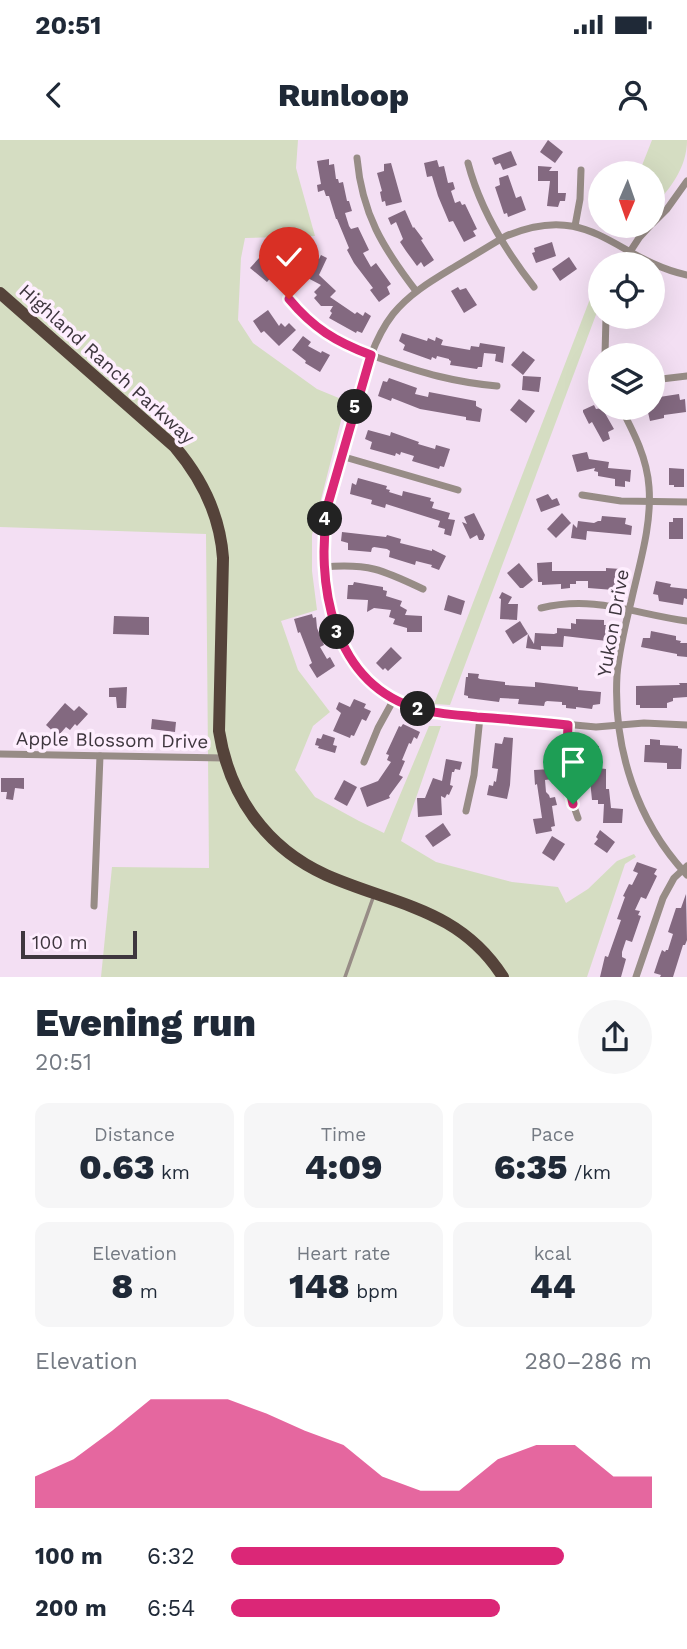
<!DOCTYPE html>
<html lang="en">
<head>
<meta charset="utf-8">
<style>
  :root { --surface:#fff; --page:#f6f6f7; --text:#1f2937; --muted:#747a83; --accent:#db2777 }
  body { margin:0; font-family:"Work Sans",sans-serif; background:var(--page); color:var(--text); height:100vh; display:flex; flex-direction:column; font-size:26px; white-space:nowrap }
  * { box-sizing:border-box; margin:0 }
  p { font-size:23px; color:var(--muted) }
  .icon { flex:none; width:38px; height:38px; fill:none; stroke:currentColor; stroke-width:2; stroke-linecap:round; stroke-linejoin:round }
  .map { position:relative; height:837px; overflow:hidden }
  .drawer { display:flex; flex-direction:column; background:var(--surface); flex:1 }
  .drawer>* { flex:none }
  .needle { width:46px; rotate:182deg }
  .tools { position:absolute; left:588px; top:21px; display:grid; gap:14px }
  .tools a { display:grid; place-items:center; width:77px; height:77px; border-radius:50%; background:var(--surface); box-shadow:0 7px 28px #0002; font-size:35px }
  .scale { position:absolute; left:21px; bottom:18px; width:116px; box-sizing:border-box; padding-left:7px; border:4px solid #3e363e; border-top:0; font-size:19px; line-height:24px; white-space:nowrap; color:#3e363e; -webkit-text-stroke:5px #feeefe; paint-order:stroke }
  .pin { position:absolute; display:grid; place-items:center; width:60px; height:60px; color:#fff; margin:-72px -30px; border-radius:50% 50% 50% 0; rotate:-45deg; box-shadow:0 0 7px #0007 }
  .pin .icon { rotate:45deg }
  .km { position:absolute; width:35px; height:35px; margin:-18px; border-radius:50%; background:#222; color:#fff; font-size:19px; line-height:35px; text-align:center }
  .round { display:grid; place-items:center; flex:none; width:74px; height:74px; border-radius:37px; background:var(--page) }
  .summary { display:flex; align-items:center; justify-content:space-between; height:119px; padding:0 35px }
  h1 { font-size:38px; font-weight:800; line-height:52px }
  .figures { display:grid; grid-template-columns:repeat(3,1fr); gap:10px; height:119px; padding:7px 35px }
  .figures div { display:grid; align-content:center; border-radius:14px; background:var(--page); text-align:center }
  .figures b { font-size:35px; font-weight:800 }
  .figures small { font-size:19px; font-weight:400 }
  .figures p { font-size:19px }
  .chart { height:196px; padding:14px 35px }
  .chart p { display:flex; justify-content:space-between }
  .chart svg { width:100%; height:126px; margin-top:7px; fill:var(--accent); opacity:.7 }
  ul { padding:0 35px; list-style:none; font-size:23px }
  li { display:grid; grid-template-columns:112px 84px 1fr; align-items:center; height:52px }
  li i { height:18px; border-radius:9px; background:var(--accent) }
  .status { display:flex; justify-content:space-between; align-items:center; height:49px; padding:0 35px; background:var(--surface); direction:ltr }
  .status svg { height:19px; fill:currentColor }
  header { display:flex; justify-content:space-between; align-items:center; height:91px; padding:0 35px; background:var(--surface); font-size:32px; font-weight:800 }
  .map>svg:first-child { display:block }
</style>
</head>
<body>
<div class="status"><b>20:51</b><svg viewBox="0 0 49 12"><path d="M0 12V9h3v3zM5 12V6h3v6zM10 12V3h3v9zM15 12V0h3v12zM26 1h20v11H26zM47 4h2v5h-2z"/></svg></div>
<header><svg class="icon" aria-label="back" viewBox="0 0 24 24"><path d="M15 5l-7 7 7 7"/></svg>Runloop<svg class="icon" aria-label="person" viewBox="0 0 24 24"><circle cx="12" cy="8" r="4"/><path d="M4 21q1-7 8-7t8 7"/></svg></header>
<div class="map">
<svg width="687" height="837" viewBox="0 0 687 837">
  <rect width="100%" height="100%" fill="#f3dff3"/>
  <g fill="#d5ddc2">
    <polygon points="0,0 298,0 296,28 315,96 245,98 241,118 238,180 253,203 317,249 346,261 312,395 312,431 317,470 281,481 298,530 330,572 313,586 295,630 315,657 359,681 384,693 429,586 441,586 401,701 436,722 512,742 558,747 566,763 588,749 617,721 634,714 636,717 625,724 587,837 101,837 112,727 209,728 206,394 0,387"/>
    <path d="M 652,0 L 687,0 C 687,27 671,48 653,67 L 653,33 L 639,33 Z"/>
    <polygon points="600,133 600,164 450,565 434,564"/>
  </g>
  <g fill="#836980">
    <polygon points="548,0 563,12 555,23 540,12"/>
    <polygon points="511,11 517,25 503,30 500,23 495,25 492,18"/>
    <polygon points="329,19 329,25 334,24 336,39 338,39 339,43 343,42 347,61 349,61 352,71 345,73 349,86 351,89 358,87 369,110 363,113 371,127 376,123 391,144 387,147 390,154 379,162 370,150 373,148 354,123 347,110 349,108 337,79 336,79 329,56 326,56 324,50 318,52 317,45 321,44 317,21"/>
    <polygon points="437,20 439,27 444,26 448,43 453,42 455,49 451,51 455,63 460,61 462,65 465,64 477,89 473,91 476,96 464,102 453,81 449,82 438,56 432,36 427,37 424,23"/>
    <polygon points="391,23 402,62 386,66 385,61 382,62 380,52 382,51 377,33 384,31 384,24"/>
    <polygon points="538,26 552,27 549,31 558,31 558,53 566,53 565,61 560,61 558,67 547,66 550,41 538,41"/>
    <polygon points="508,35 516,58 521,56 526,70 508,77 507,73 504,74 495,47 500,45 499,38"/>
    <polygon points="405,70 413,88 414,87 423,99 421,100 434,120 424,127 421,122 417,126 406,111 400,102 403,99 396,82 391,85 388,78"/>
    <polygon points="552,102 556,116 536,123 532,113 535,112 534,108"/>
    <polygon points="321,115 327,118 319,135 336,151 330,157 355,174 357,172 363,176 365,172 371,176 362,193 357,191 356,193 329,178 332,173 330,171 333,166 321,166 314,158 317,155 314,152 321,145 302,135 312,116 319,119"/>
    <polygon points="260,117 274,130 271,133 273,135 267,142 250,128"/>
    <polygon points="569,117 577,129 560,141 552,129"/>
    <polygon points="458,147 460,150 466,148 477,165 464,173 451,151"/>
    <polygon points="268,170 279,186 281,183 285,187 289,183 296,190 279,206 264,191 261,193 253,181"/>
    <polygon points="402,193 427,201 428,198 435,201 436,197 443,200 441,205 470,210 471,206 479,207 480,203 505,207 503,223 495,221 496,214 484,213 482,227 478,227 477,229 450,225 451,221 449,220 449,219 437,216 436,219 432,217 431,220 403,210 405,205 399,201"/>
    <polygon points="303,196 311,202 308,206 321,213 322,211 330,215 320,232 305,223 306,221 292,210"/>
    <polygon points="523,211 535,220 523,235 511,225"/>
    <polygon points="523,236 541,237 539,252 522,250"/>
    <polygon points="389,238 417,248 415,254 428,257 429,252 476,261 476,266 482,269 480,282 466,280 466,277 420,269 392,258 391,261 378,256 383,241 387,242"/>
    <polygon points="679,254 680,260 685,259 686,272 664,275 664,278 650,281 647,268 653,268 653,258"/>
    <polygon points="519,259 535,271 526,283 510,270"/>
    <polygon points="594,265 596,269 602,268 614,289 608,292 610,299 603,302 592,282 589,284 583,272 583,270"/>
    <polygon points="368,290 390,296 391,292 419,302 418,304 435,309 436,305 450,309 444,327 440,326 439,329 412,321 414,316 401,312 400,315 396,313 395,316 370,309 372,302 365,299"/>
    <polygon points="587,312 589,319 609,322 608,328 631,330 630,342 625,341 625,347 615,346 615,339 598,336 598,332 594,331 595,328 577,332 572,315"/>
    <polygon points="669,328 684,329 684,347 674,347 674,345 669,345"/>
    <polygon points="358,338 387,346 386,349 390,350 389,352 402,356 403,351 431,358 430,361 434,362 432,368 450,373 448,379 455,380 451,396 444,394 445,389 438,387 440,381 386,364 385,368 371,364 372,360 350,354 352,343 356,345"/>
    <polygon points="548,354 552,360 557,358 560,365 541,372 536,359"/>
    <polygon points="474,373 485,395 483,400 479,400 477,395 470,399 462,382 467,384 464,377"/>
    <polygon points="562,373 571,383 556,398 547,389"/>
    <polygon points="602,376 626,378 625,384 632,386 631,395 587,391 586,400 571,398 573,384 577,388 578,381 594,383 598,381 601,381"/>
    <polygon points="673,378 683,378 683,399 669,399 669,382 673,382"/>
    <polygon points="342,392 386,397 387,395 401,399 400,403 432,411 432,409 446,416 439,430 431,427 432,425 416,421 415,425 389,417 390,411 387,409 374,407 372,408 371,412 348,410 348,403 341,401"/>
    <polygon points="552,422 552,431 606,431 606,428 621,429 619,448 615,448 614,450 588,448 588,441 576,441 576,444 570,444 570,448 561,449 561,444 542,445 542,442 538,442 537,423"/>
    <polygon points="519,423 533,440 523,448 520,448 507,433"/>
    <polygon points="656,441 671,444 670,447 687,449 687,459 684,458 683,465 659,461 658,455 653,454"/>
    <polygon points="354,442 383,447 383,450 387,451 386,456 402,461 400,466 407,470 405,475 422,476 422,492 407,492 407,488 393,484 395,479 389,477 391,470 374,468 367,472 368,460 347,459 348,445 353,445"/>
    <polygon points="502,452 512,457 508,464 518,464 517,480 500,479 501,459 499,458"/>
    <polygon points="448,455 465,461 461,475 444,470"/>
    <polygon points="312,474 313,478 316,477 317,488 324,505 320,507 327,519 330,517 335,526 317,538 309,525 312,523 300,492 298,493 294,479"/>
    <polygon points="114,476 149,477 149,495 113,494"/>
    <polygon points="576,479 604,480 604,485 608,485 607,501 564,496 563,507 541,506 541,510 526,508 528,494 534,504 535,493 554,494 557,493 557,488 571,489 571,483 576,484"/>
    <polygon points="520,481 528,494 513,504 505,491"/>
    <polygon points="651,491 676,496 676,500 681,501 680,503 687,503 687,517 677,516 677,514 641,507 643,498 650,498"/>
    <polygon points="391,507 402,518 388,531 385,528 383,530 376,523"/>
    <polygon points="468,533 479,534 478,538 480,539 505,542 505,545 535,547 535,542 578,547 578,550 601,552 600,564 593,565 592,569 576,567 576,569 566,568 566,565 562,565 562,562 547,561 545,562 544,566 518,564 519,559 500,558 499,562 468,558 468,556 464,555 466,537 468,537"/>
    <polygon points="679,543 687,543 687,557 673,558 673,561 667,563 667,568 640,568 640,565 636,565 636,546 680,545"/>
    <polygon points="127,547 126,568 117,568 116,557 109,557 109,548"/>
    <polygon points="354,559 366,564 364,568 371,571 366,581 362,579 354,596 351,595 350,598 333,591 341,573 336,569 339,562 350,567"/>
    <polygon points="65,563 74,571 79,566 88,574 77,586 75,584 70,590 66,587 58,596 46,585"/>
    <polygon points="152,579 176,582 175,592 151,589"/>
    <polygon points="403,584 420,592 417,599 414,597 411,604 409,603 402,620 405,621 399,635 403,637 389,656 390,658 367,667 360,648 378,641 391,622 387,620 389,615 386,614 399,586 401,587"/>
    <polygon points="323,594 335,598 333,605 337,606 335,613 318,608 319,606 315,605 317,598 321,599"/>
    <polygon points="504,597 513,598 510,645 507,659 487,655 489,645 493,646 494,641 496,642 498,629 492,628 495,603 502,604"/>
    <polygon points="650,599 660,600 660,605 678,606 678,608 682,609 681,629 667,629 667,623 644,622 645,605 650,605"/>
    <polygon points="587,605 599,606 598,628 606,629 606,649 609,649 611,668 623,669 622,683 603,683 604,664 598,664 598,660 592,660 590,640 589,640 589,637 583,637 583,609 587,609"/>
    <polygon points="446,619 462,622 460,630 455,629 454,632 452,632 450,645 453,646 449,655 447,654 445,658 441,656 442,675 418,677 417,658 425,658 433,638 442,641"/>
    <polygon points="551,629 552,639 545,640 546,652 549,655 550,658 555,657 557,665 552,666 555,686 551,687 552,691 536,694 533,679 542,678 537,644 535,645 534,630"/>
    <polygon points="1,638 24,638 24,649 15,648 13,660 6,659 7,652 1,652"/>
    <polygon points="344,640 357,647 347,666 334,659"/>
    <polygon points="443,683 451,695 433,707 425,696"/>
    <polygon points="600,690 615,702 607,713 594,704 598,699 596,697"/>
    <polygon points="552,696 565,704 554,721 542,713"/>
    <polygon points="637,722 657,729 654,734 657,736 646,759 641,757 635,770 640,771 638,775 641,776 632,802 626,800 622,812 622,817 626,819 621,837 600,837 605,816 608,817 621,780 617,779 625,757 623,756 629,744 632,745 638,733 633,731"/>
    <polygon points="686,754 687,800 685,805 683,805 673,837 660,837 661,835 654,833 659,818 662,810 665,812 666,810 668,810 673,794 668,792 676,768 681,768"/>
  </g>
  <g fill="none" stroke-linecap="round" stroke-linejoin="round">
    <polyline stroke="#978c86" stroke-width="3.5" points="345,837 374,755"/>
    <g stroke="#978c86" stroke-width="7">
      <path d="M 357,18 C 362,74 383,108 416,151"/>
      <path d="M 468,23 C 480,69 505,110 534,147"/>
      <polyline points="653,83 667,69 687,41"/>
      <polyline points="575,86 580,59 581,30"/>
      <polyline points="622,124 639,98 650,86"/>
      <path d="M 687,135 C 614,119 591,60 506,96 C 489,106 473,116 456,126 C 433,140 410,153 393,174 C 369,205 362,246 351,283 C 341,317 328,351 324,386 C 321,414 324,443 331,470 C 347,527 375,560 434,572 L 596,587 L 644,583 L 687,585"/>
      <path d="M 289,159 C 300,172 310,183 324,193 C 342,205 362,212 382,219 C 423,233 453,242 497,246"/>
      <polyline points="605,215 606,177"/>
      <polyline points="653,240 687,236"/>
      <path d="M 621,268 C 634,293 647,318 649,347 C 652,386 639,425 631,462 C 625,486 619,510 617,535 C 613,608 637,682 687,735"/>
      <polyline points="341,316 458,350"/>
      <polyline points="582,355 621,361 687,362"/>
      <path d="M 323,427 C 369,423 383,430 423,449"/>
      <path d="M 541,468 C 595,455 635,474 687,481"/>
      <path d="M 568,585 C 565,620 565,645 578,678"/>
      <polyline points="0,614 224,618"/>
      <polyline points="364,622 378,588 394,559"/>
      <polyline points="466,671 474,635 480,577"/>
      <polyline points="94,766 100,616"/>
      <polyline points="636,837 663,758 674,738 687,726"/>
    </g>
    <path stroke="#55433a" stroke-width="12" d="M 0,153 L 175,307 C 203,340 220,375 223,418 L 219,591 C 229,655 266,708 326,735 C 394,765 459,768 503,837"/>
  </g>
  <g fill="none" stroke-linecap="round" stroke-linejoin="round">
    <defs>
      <path id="route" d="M 289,159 C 313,188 336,202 371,215 L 328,364 C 315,442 331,544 419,569 C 438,574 458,575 477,577 C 508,579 538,582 568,585 L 566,632 L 573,664"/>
    </defs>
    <use href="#route" stroke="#fff" stroke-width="14"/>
    <use href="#route" stroke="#db2777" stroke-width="9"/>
  </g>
  <g text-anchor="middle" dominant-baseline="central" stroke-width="7" stroke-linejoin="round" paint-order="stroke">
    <g font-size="19" fill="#3e363e" stroke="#feeefe">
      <text transform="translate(107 224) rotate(42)">Highland Ranch Parkway</text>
      <text transform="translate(613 483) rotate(-80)">Yukon Drive</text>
      <text transform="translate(112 600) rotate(1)">Apple Blossom Drive</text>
    </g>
  </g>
</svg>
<div class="tools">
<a><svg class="needle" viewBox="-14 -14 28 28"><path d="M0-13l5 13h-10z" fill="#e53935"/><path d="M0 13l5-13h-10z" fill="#747a83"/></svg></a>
<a><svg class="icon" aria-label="locate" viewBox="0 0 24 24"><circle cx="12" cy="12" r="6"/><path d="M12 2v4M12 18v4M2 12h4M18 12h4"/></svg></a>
<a><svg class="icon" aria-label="layers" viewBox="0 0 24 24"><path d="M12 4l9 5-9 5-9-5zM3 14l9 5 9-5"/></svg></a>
</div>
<div class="scale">100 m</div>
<div class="pin" style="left:573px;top:664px;background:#1e9e55"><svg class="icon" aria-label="arrive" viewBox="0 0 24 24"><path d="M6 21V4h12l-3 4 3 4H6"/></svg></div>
<div class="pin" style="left:289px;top:159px;background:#d93025"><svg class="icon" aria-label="check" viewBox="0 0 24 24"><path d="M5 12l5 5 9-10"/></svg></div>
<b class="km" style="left:418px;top:569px">2</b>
<b class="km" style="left:337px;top:492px">3</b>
<b class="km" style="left:325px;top:379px">4</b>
<b class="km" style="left:355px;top:267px">5</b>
</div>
<section class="drawer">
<div class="summary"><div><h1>Evening run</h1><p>20:51</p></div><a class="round"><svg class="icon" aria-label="share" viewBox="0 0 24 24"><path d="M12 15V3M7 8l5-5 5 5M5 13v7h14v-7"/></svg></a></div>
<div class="figures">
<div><p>Distance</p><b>0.63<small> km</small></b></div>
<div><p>Time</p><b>4:09</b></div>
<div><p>Pace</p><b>6:35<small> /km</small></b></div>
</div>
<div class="figures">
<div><p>Elevation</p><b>8<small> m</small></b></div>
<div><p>Heart rate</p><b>148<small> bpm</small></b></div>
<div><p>kcal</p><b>44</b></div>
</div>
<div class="chart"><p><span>Elevation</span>280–286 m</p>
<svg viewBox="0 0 160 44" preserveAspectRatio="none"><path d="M0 44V33L10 27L20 17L30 6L40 6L50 6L60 11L70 17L80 22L90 33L100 38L110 38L120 27L130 22L140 22L150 33L160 33V44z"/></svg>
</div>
<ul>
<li><b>100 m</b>6:32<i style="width:79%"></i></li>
<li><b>200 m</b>6:54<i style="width:64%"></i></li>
</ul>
</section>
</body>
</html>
